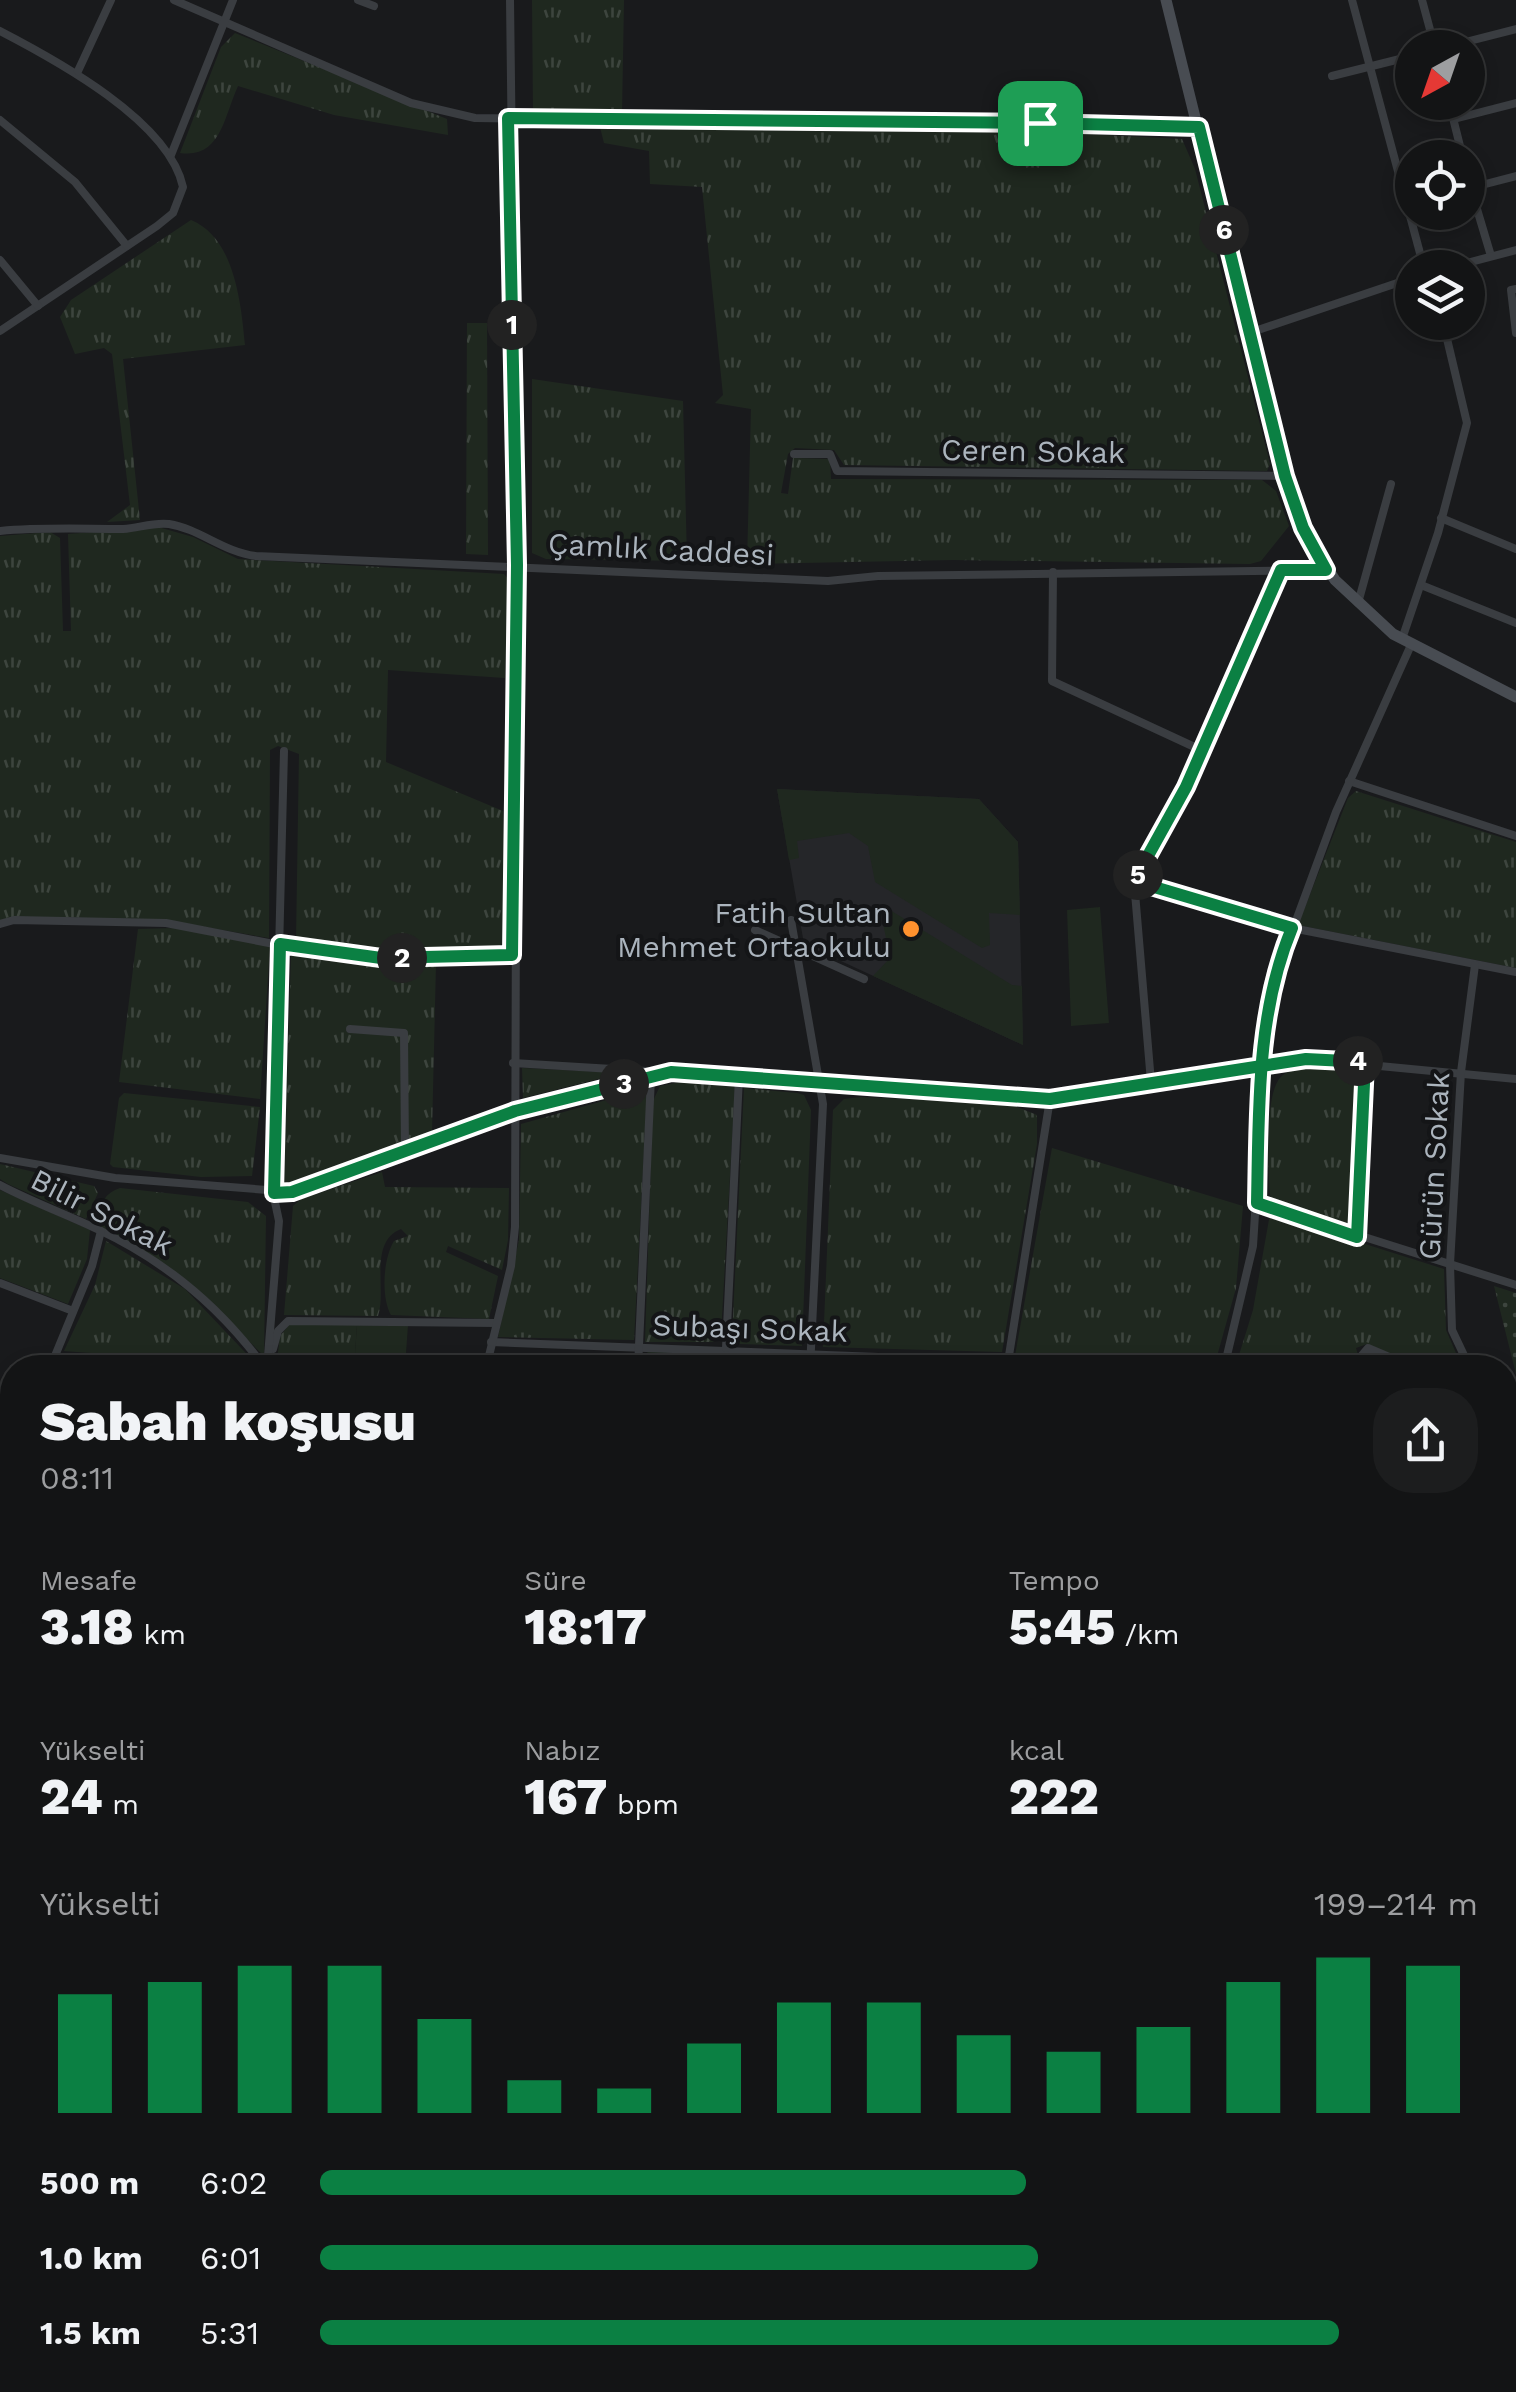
<!DOCTYPE html>
<html lang="tr">
<head>
<meta charset="utf-8">
<style>
  :root { --surface:#131415; --page:#1c1d1e; --text:#f1f3f6; --muted:#9d9ea0; --line:#323334; --accent:#0b8043 }
  body { margin:0; font-family:"Work Sans",sans-serif; background:var(--page); color:var(--text); height:100vh; display:flex; flex-direction:column; font-size:38px; white-space:nowrap }
  * { box-sizing:border-box; margin:0 }
  p { font-size:32px; color:var(--muted) }
  .icon { flex:none; width:55px; height:55px; fill:none; stroke:currentColor; stroke-width:2; stroke-linecap:round; stroke-linejoin:round }
  .map { position:relative; flex:1; overflow:hidden }
  .side { position:absolute; left:0px; top:1355px; width:1518px; height:1038px; display:flex; flex-direction:column; background:var(--surface); border-radius:40px 40px 0 0; box-shadow:0 5px 15px #0003,0 0 0 2px var(--line) }
  .side>* { flex:none }
  .needle { width:65px; rotate:220deg }
  .controls { position:absolute; left:1395px; top:30px; display:grid; gap:20px }
  .controls a { display:grid; place-items:center; width:90px; height:90px; border-radius:50%; background:var(--surface); box-shadow:0 5px 15px #0003,0 0 0 2px var(--line); font-size:50px }
  .pin { position:absolute; display:grid; place-items:center; width:85px; height:85px; color:#fff; margin:-42px; border-radius:20px; box-shadow:0 5px 15px #0006 }
  .km { position:absolute; width:50px; height:50px; margin:-25px; border-radius:50%; background:#222; color:#fff; font-size:28px; line-height:50px; text-align:center }
  .round { display:grid; place-items:center; flex:none; width:105px; height:105px; border-radius:40px; background:var(--page) }
  .head { display:flex; align-items:center; justify-content:space-between; height:170px; padding:0 40px }
  h1 { font-size:55px; font-weight:800; line-height:75px }
  .figures { display:grid; grid-template-columns:repeat(3,1fr); gap:15px; height:170px; padding:10px 40px }
  .figures div { display:grid; align-content:center }
  .figures b { font-size:50px; font-weight:800 }
  .figures small { font-size:28px; font-weight:400 }
  .figures p { font-size:28px }
  .chart { height:280px; padding:20px 40px }
  .chart p { display:flex; justify-content:space-between }
  .chart svg { width:100%; height:180px; margin-top:10px; stroke:var(--accent); stroke-width:6 }
  ul { padding:0 40px; list-style:none; font-size:32px }
  li { display:grid; grid-template-columns:160px 120px 1fr; align-items:center; height:75px }
  li i { height:25px; border-radius:12px; background:var(--accent) }
  .map>svg:first-child { display:block }
</style>
</head>
<body>
<div class="map">
<svg width="1516" height="2392" viewBox="0 0 1516 2392">
  <defs>
    <pattern id="grass-tufts" width="24" height="20" patternUnits="userSpaceOnUse" patternTransform="scale(2.5)"><rect width="24" height="20" fill="#1f281f"/><path d="M3 7l-1-3M5 7V3M7 7l1-3M15 17l-1-3M17 17v-4M19 17l1-3" fill="none" stroke="#3d453e"/></pattern>
    <pattern id="park-dots" width="8" height="8" patternUnits="userSpaceOnUse" patternTransform="scale(2.5)"><rect width="8" height="8" fill="#1f281f"/><path d="M2 2h.1M6 6h.1" fill="none" stroke="#3d453e" stroke-width="1.8" stroke-linecap="round"/></pattern>
  </defs>
  <rect width="100%" height="100%" fill="#191a1c"/>
  <polygon fill="#252629" points="777,789 979,799 1018,842 1023,1045 804,944"/>
  <g fill="url(#grass-tufts)">
    <polygon points="532,0 624,0 622,112 545,113 533,108"/>
    <path d="M 235,33 L 447,119 L 448,135 L 334,115 L 238,86 C 224,116 221,159 180,153 L 221,47 Z"/>
    <polygon points="599,123 1026,131 1182,139 1195,169 1270,464 1267,471 844,465 834,450 795,448 788,454 781,493 788,494 793,458 830,459 831,479 1262,480 1276,491 1289,526 1261,561 1250,564 953,560 747,564 751,409 715,403 723,395 702,187 650,184 649,151 604,143"/>
    <path d="M 191,220 C 235,238 241,304 245,345 L 123,359 L 140,520 L 107,522 L 130,505 L 112,354 L 104,348 L 75,354 L 60,317 L 71,300 Z"/>
    <polygon points="467,323 487,323 488,555 466,554"/>
    <polygon points="532,379 683,401 687,561 546,559 532,553"/>
    <polygon points="158,527 193,537 238,559 504,574 509,580 505,678 388,670 386,762 503,811 507,924 501,947 421,953 296,942 299,754 278,746 270,750 269,938 171,921 0,920 0,536 50,532 60,538 63,631 71,631 68,534"/>
    <polygon points="1356,791 1516,842 1516,968 1298,925 1348,798"/>
    <polygon points="175,928 270,946 260,1099 119,1082 138,929"/>
    <polygon points="291,955 386,964 436,963 432,1132 284,1184"/>
    <polygon points="522,1068 622,1073 523,1098"/>
    <path d="M 1352,1068 L 1360,1075 L 1354,1226 L 1349,1229 L 1271,1203 C 1268,1179 1263,1088 1283,1075 C 1299,1063 1332,1069 1352,1068 Z"/>
    <polygon points="680,1082 735,1087 721,1334 713,1342 645,1342 653,1101 660,1086"/>
    <polygon points="744,1088 797,1093 804,1095 811,1110 802,1346 740,1344 732,1338"/>
    <polygon points="642,1090 647,1093 634,1340 498,1337 519,1240 521,1124"/>
    <polygon points="124,1093 260,1107 252,1176 201,1177 113,1167 110,1164 119,1098"/>
    <polygon points="861,1097 1010,1104 1037,1115 1037,1144 1002,1352 823,1347 833,1110 844,1099"/>
    <polygon points="1052,1148 1243,1206 1236,1288 1214,1367 1013,1367"/>
    <polygon points="0,1164 94,1186 98,1193 86,1219 8,1184 0,1179"/>
    <path d="M 382,1172 L 385,1187 L 509,1188 L 508,1240 L 502,1270 L 448,1246 L 446,1252 L 498,1276 L 489,1319 L 391,1315 C 381,1297 383,1259 394,1241 L 408,1236 L 401,1229 C 368,1242 387,1290 378,1316 L 284,1315 L 293,1206 L 301,1199 Z"/>
    <path d="M 120,1188 L 248,1202 L 266,1216 L 264,1356 L 187,1280 L 100,1226 C 96,1210 103,1193 120,1188 Z"/>
    <polygon points="0,1190 90,1230 87,1259 68,1304 0,1278"/>
    <polygon points="1270,1214 1444,1269 1446,1330 1462,1367 1405,1360 1367,1344 1356,1348 1361,1367 1235,1368 1253,1310"/>
    <polygon points="106,1241 185,1289 259,1367 234,1367 224,1362 221,1367 211,1367 213,1362 64,1351 95,1285"/>
    <polygon points="289,1325 357,1325 354,1367 276,1368 280,1336"/>
    <polygon points="648,1351 800,1359 798,1367 643,1368"/>
    <polygon points="0,1494 12,1494 12,1629 0,1627"/>
    <polygon points="0,1822 12,1823 12,2022 0,2021"/>
  </g>
  <g fill="url(#park-dots)">
    <polygon points="1494,1286 1516,1293 1516,1374"/>
    <polygon points="0,1627 12,1629 12,1810 0,1809"/>
  </g>
  <g fill="#1f281f">
    <polygon points="777,789 979,799 1018,842 1020,915 989,913 990,945 982,948 875,882 868,846 849,833 797,841 799,858 789,860"/>
    <polygon points="885,907 1012,985 1022,986 1023,1045 873,976 890,958 880,908"/>
    <polygon points="1100,907 1109,1023 1071,1026 1067,910"/>
    <polygon points="357,1325 408,1326 405,1367 354,1367"/>
  </g>
  <g fill="none" stroke-linecap="round" stroke-linejoin="round">
    <g stroke="#3a3d41" stroke-width="8">
      <polyline points="174,0 411,103 475,118 1199,127"/>
      <polyline points="358,0 374,6"/>
      <polyline points="1352,0 1424,268"/>
      <polyline points="1422,0 1435,48"/>
      <path d="M 0,31 C 56,60 169,121 183,187 L 173,213 L 157,226 L 0,331"/>
      <polyline points="1442,48 1516,29"/>
      <polyline points="78,71 111,0"/>
      <polyline points="1332,76 1412,56"/>
      <polyline points="1449,102 1463,158"/>
      <polyline points="1454,119 1516,103"/>
      <polyline points="0,120 75,182 127,246"/>
      <polyline points="171,155 233,0"/>
      <polyline points="1468,179 1491,256"/>
      <polyline points="1470,188 1516,176"/>
      <polyline points="0,260 38,306"/>
      <polyline points="1448,268 1516,250"/>
      <polyline points="1516,289 1511,290 1516,333"/>
      <polyline points="1249,333 1412,278"/>
      <polyline points="794,454 830,454 837,471 1285,476"/>
      <polyline points="1441,518 1516,549"/>
      <path d="M 0,531 C 42,527 82,529 123,529 C 139,528 153,522 169,524 C 200,529 223,552 256,556 L 828,581 L 878,576 L 1327,570"/>
      <polyline points="1053,572 1052,681 1201,750"/>
      <polyline points="1421,585 1516,623"/>
      <polyline points="1358,603 1391,484"/>
      <polyline points="1402,639 1438,533 1467,423 1443,322"/>
      <polyline points="1349,781 1516,836"/>
      <polyline points="1134,881 1292,928 1516,972"/>
      <polyline points="791,920 823,1104 810,1368"/>
      <polyline points="0,924 14,920 166,923 305,950 381,958 512,955"/>
      <polyline points="755,930 864,979"/>
      <polyline points="350,1029 404,1033 405,1151"/>
      <polyline points="513,1063 662,1072"/>
      <polyline points="1151,1082 1134,881 1187,787 1281,570"/>
      <polyline points="0,1158 115,1178 293,1192 515,1111 671,1073 1050,1099 1306,1059 1516,1079"/>
      <path d="M 0,1185 C 32,1202 66,1214 99,1230 C 165,1261 222,1309 265,1368"/>
      <polyline points="1257,1203 1516,1285"/>
      <polyline points="1357,1237 1365,1062"/>
      <polyline points="0,1283 73,1311"/>
      <polyline points="491,1342 1008,1362"/>
      <polyline points="726,1348 739,1077"/>
      <polyline points="273,1349 278,1331 288,1321 496,1323"/>
      <polyline points="50,1368 92,1266 101,1231"/>
      <polyline points="267,1368 279,1221 273,1193 284,751"/>
      <polyline points="486,1368 511,1266 515,1227 517,565 510,0"/>
      <polyline points="638,1368 651,1077"/>
      <polyline points="1007,1368 1050,1099"/>
      <polyline points="1224,1368 1253,1246 1269,994 1336,812 1411,645"/>
      <polyline points="1365,1368 1362,1355 1368,1348 1415,1368"/>
      <polyline points="1470,1368 1452,1330 1450,1264 1461,1072 1475,965"/>
      <polyline points="1505,1386 1516,1388"/>
      <polyline points="1505,1439 1516,1461"/>
      <polyline points="6,1480 12,1462"/>
      <polyline points="0,1814 12,1815"/>
      <polyline points="1505,1862 1516,1871"/>
      <polyline points="1505,1935 1516,1923"/>
      <polyline points="1505,1991 1516,2001"/>
      <polyline points="1505,2058 1516,2044"/>
      <polyline points="1505,2122 1516,2124"/>
      <polyline points="0,2172 12,2107"/>
      <polyline points="1505,2295 1516,2297"/>
      <polyline points="0,2373 12,2376"/>
      <polyline points="28,2380 70,2392"/>
      <polyline points="754,2380 796,2392"/>
      <polyline points="1083,2380 1086,2392"/>
      <polyline points="307,2392 312,2380"/>
      <polyline points="455,2392 456,2380"/>
      <polyline points="570,2392 572,2380"/>
      <polyline points="674,2392 677,2380"/>
      <polyline points="987,2392 1022,2380"/>
      <polyline points="1253,2392 1256,2380"/>
      <polyline points="1319,2392 1321,2380"/>
      <polyline points="1379,2392 1381,2380"/>
      <polyline points="1442,2392 1443,2380"/>
    </g>
    <g stroke="#484c52" stroke-width="11">
      <polyline points="1166,0 1276,445 1309,540 1335,580 1393,634 1516,697"/>
      <polyline points="0,1480 12,1480"/>
      <polyline points="1505,1575 1516,1576"/>
      <polyline points="1505,1592 1516,1597"/>
      <polyline points="1505,1683 1516,1672"/>
      <polyline points="0,2052 12,2054"/>
      <polyline points="0,2066 12,2068"/>
      <polyline points="1483,2380 1516,2387"/>
      <polyline points="151,2392 153,2380"/>
      <polyline points="863,2392 873,2380"/>
    </g>
  </g>
  <g fill="none" stroke-linecap="round" stroke-linejoin="round">
    <defs>
      <path id="route" d="M 1040,123 L 508,118 L 517,565 L 512,955 L 381,958 L 280,944 L 274,1193 L 292,1192 L 515,1111 L 671,1072 L 1050,1099 L 1306,1059 L 1365,1062 L 1357,1237 L 1257,1203 C 1259,1111 1256,1014 1292,928 L 1134,881 L 1186,787 L 1281,570 L 1326,570 L 1303,528 L 1285,476 L 1199,127 L 1040,123"/>
    </defs>
    <use href="#route" stroke="#fff" stroke-width="20"/>
    <use href="#route" stroke="#0b8043" stroke-width="12"/>
  </g>
  <circle fill="#ff912e" stroke="#141517" stroke-width="4" cx="911" cy="929" r="10"/>
  <g text-anchor="middle" dominant-baseline="central" stroke-width="8" stroke-linejoin="round" paint-order="stroke">
    <g font-size="30" fill="#abb4bd" stroke="#141517">
      <text transform="translate(1033 451) rotate(1)">Ceren Sokak</text>
      <text transform="translate(661 549) rotate(3)">Çamlık Caddesi</text>
      <text transform="translate(1434 1166) rotate(-87)">Gürün Sokak</text>
      <text transform="translate(102 1212) rotate(27)">Bilir Sokak</text>
      <text transform="translate(750 1328) rotate(2)">Subaşı Sokak</text>
    </g>
    <g font-size="30" fill="#abb4bd" stroke="#141517" text-anchor="end">
      <text x="891" y="912">Fatih Sultan<tspan x="891" dy="34">Mehmet Ortaokulu</tspan></text>
    </g>
  </g>
</svg>
<div class="controls">
<a><svg class="needle" viewBox="-14 -14 28 28"><path d="M0-13l5 13h-10z" fill="#e53935"/><path d="M0 13l5-13h-10z" fill="#9d9ea0"/></svg></a>
<a><svg class="icon" aria-label="locate" viewBox="0 0 24 24"><circle cx="12" cy="12" r="6"/><path d="M12 2v4M12 18v4M2 12h4M18 12h4"/></svg></a>
<a><svg class="icon" aria-label="layers" viewBox="0 0 24 24"><path d="M12 4l9 5-9 5-9-5zM3 14l9 5 9-5"/></svg></a>
</div>
<div class="pin" style="left:1040px;top:123px;background:#1e9e55"><svg class="icon" aria-label="arrive" viewBox="0 0 24 24"><path d="M6 21V4h12l-3 4 3 4H6"/></svg></div>
<b class="km" style="left:512px;top:325px">1</b>
<b class="km" style="left:402px;top:958px">2</b>
<b class="km" style="left:624px;top:1084px">3</b>
<b class="km" style="left:1358px;top:1061px">4</b>
<b class="km" style="left:1138px;top:875px">5</b>
<b class="km" style="left:1224px;top:230px">6</b>
<section class="side">
<div class="head"><div><h1>Sabah koşusu</h1><p>08:11</p></div><a class="round"><svg class="icon" aria-label="share" viewBox="0 0 24 24"><path d="M12 15V3M7 8l5-5 5 5M5 13v7h14v-7"/></svg></a></div>
<div class="figures">
<div><p>Mesafe</p><b>3.18<small> km</small></b></div>
<div><p>Süre</p><b>18:17</b></div>
<div><p>Tempo</p><b>5:45<small> /km</small></b></div>
</div>
<div class="figures">
<div><p>Yükselti</p><b>24<small> m</small></b></div>
<div><p>Nabız</p><b>167<small> bpm</small></b></div>
<div><p>kcal</p><b>222</b></div>
</div>
<div class="chart"><p><span>Yükselti</span>199–214 m</p>
<svg viewBox="0 0 160 44" preserveAspectRatio="none"><path d="M5 44V15M15 44V12M25 44V8M35 44V8M45 44V21M55 44V36M65 44V38M75 44V27M85 44V17M95 44V17M105 44V25M115 44V29M125 44V23M135 44V12M145 44V6M155 44V8"/></svg>
</div>
<ul>
<li><b>500 m</b>6:02<i style="width:61%"></i></li>
<li><b>1.0 km</b>6:01<i style="width:62%"></i></li>
<li><b>1.5 km</b>5:31<i style="width:88%"></i></li>
</ul>
</section>
</div>
</body>
</html>
